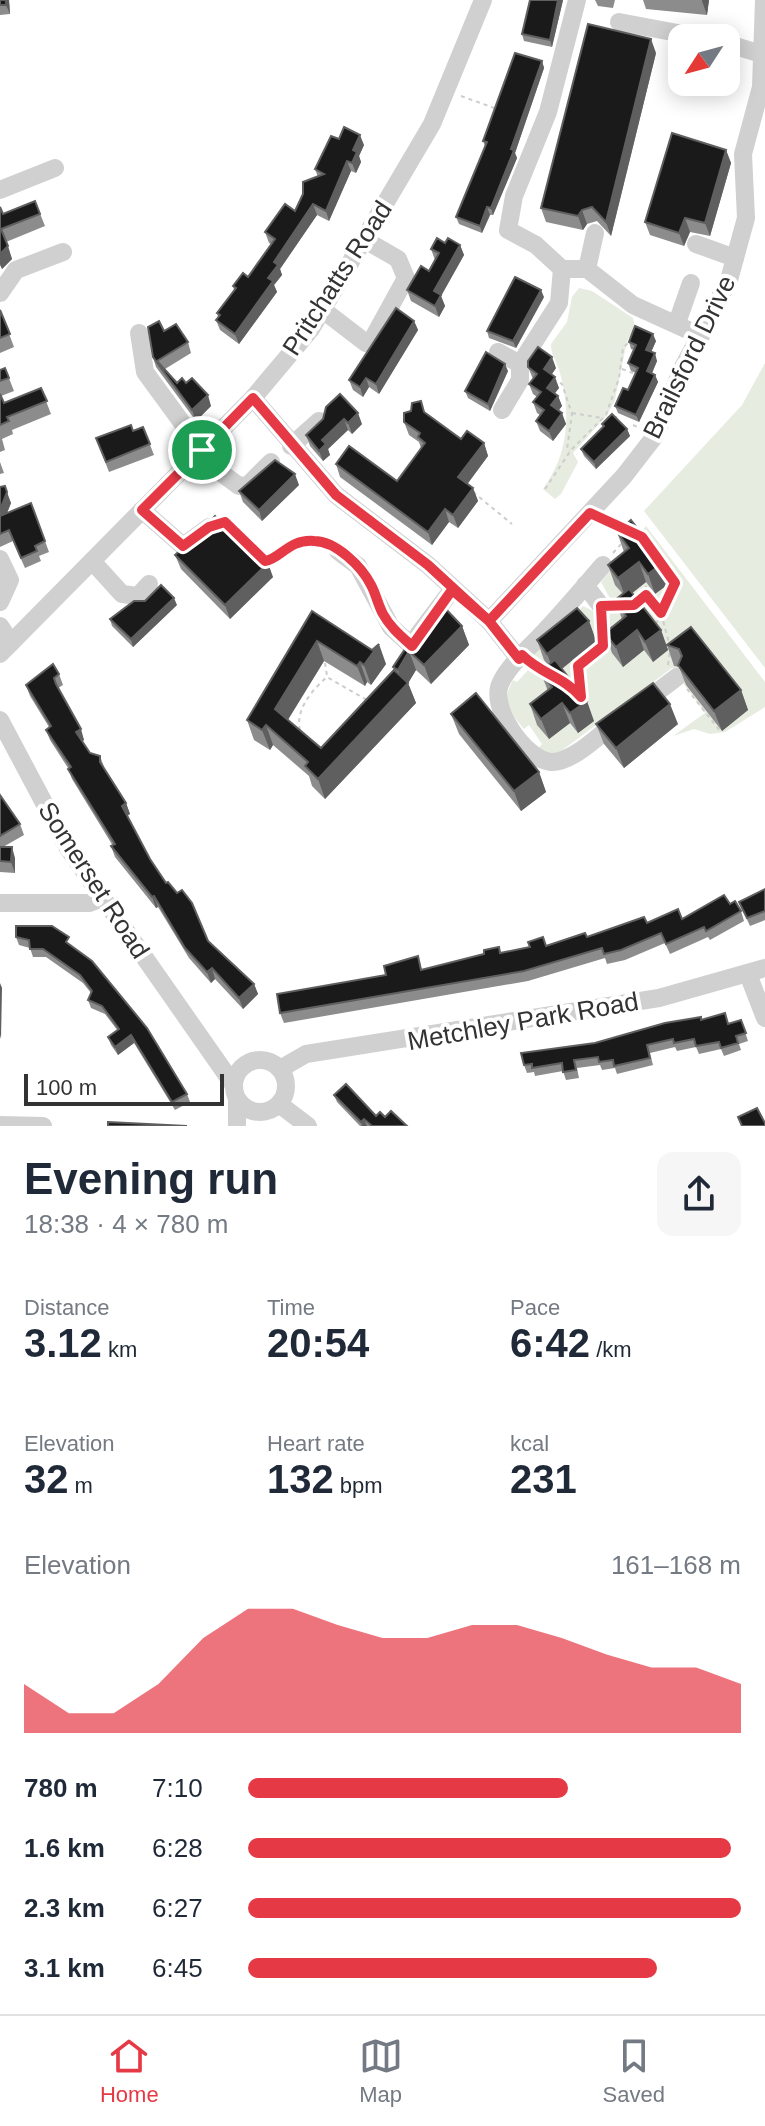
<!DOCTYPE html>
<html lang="en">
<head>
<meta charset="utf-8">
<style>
  :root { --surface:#fff; --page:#f6f6f7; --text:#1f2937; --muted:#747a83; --line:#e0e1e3; --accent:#e63946 }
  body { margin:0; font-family:Helvetica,sans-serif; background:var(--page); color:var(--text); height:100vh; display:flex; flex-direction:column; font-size:30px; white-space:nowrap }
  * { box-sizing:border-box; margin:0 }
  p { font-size:26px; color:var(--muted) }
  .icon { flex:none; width:44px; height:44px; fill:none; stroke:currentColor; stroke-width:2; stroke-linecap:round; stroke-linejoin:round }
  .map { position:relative; height:1126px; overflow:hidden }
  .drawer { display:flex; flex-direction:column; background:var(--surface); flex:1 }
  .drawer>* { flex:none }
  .needle { width:52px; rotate:234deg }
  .fabs { position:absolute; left:668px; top:24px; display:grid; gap:16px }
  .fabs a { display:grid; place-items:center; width:72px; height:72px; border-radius:16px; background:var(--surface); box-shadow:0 4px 20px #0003; font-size:40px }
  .scale { position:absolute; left:24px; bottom:20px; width:200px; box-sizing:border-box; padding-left:8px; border:4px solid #333; border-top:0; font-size:22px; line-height:28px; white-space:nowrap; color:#333; -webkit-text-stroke:6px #fff; paint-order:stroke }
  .pin { position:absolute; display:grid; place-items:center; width:68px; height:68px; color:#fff; margin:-34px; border:4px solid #fff; border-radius:50%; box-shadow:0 2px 8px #0007 }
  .round { display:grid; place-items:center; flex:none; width:84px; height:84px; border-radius:16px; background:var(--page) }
  .overview { display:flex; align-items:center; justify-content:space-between; height:136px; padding:0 24px }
  h1 { font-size:44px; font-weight:700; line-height:60px }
  .figures { display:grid; grid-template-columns:repeat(3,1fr); gap:12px; height:136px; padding:8px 24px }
  .figures div { display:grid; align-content:center }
  .figures b { font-size:40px; font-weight:700 }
  .figures small { font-size:22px; font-weight:400 }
  .figures p { font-size:22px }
  .chart { height:224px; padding:16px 24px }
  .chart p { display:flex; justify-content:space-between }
  .chart svg { width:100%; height:144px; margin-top:8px; fill:var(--accent); opacity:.7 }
  ul { padding:0 24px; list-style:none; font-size:26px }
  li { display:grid; grid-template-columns:128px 96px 1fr; align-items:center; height:60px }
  li i { height:20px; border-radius:10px; background:var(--accent) }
  .menu { display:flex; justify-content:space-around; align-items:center; height:112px; border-top:2px solid var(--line); background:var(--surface); font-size:22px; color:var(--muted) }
  .menu a { display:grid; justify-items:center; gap:4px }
  .menu .selected { color:var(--accent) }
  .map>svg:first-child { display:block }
</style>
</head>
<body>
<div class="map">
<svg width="765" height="1126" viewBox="0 0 765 1126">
  <rect width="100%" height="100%" fill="#fff"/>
  <g fill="#e6ecdf">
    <path d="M 579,288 L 592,291 L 633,318 L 635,328 L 627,341 L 615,400 L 607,415 L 573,453 L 578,462 L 561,494 L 555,499 L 543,489 C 569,453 571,414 560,373 C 557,362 551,355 551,344 L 567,322 L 572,297 Z"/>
    <polygon points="765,363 765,668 644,511 742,405"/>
    <path d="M 646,526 L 765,682 L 765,707 L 725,732 L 710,734 L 694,729 L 673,736 L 705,713 L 672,668 L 560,752 L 552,755 L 538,749 L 542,744 L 529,725 L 524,729 C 508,710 501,703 513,680 L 517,682 L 531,667 L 525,662 L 583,606 L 597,613 L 612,602 L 601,582 Z"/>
  </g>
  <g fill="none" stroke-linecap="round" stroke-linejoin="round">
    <g stroke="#cdcdcd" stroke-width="2" stroke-dasharray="4 4" stroke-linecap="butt">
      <polyline points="461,96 497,109"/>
      <polyline points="622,369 635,374"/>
      <polyline points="553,379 562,384 572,414 567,449 570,450"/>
      <polyline points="572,413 602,418"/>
      <polyline points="606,415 619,378 623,348 630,341"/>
      <polyline points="633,425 640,428"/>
      <polyline points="545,489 571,450 603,418 617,417"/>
      <polyline points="473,492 512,524"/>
      <polyline points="607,520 622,528"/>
      <polyline points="225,522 238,535"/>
      <polyline points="613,553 622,543"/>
      <path d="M 266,561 C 286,557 297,530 324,544"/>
      <polyline points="646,595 661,613 669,643"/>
      <polyline points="638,602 646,595 646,582"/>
      <polyline points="656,624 675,583 666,570"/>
      <polyline points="325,663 327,676"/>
      <polyline points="668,665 670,651"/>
      <polyline points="687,689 720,731"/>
      <polyline points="581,693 578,666 603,646 602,624"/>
      <path d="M 300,730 C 295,710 312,690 327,677 L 367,700"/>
    </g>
    <g stroke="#d0d0d0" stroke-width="18">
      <polyline points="577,0 548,112 514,196 508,230 536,245 562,269 587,269"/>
      <polyline points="619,22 704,38"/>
      <polyline points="726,43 764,55"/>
      <polyline points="0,190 55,168"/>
      <polyline points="595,233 587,269 633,305 701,336"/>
      <polyline points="696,244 735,258"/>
      <polyline points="0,293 16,270 63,252"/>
      <polyline points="323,310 366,343 373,338 406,278 398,259 365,240"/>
      <polyline points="677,323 691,283"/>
      <polyline points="139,333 145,372 202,450"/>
      <polyline points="498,352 520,364 559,303 562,269"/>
      <polyline points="253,398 336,495 428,565 489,621 624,476 655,436 681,371 729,280 746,218 743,154 761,87 764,0"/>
      <polyline points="502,410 520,380 520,364"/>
      <polyline points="291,446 319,421"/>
      <polyline points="197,455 239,486 248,485 271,462"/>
      <polyline points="142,510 183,546 209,527"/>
      <polyline points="338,551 358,566 391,627 412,646"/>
      <polyline points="0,559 10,580 0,602"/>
      <polyline points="92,561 122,594 138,596 149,584"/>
      <path d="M 603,565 C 583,588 563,612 541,635 C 528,649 510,664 501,682 C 488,706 525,760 551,762 C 573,763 602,732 619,720"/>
      <polyline points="585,585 601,606"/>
      <polyline points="489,621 519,659"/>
      <polyline points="0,626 11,643"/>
      <polyline points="418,635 452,590"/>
      <polyline points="0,654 253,398 311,329 432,124 483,0"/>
      <polyline points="640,705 677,677"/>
      <polyline points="0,720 68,848 233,1084"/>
      <polyline points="0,903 89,903 102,898"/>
      <polyline points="748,974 765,1018"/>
      <circle cx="260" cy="1086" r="26"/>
      <polyline points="280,1069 306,1054 659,998 765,968"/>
      <polyline points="237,1100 237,1126"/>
      <polyline points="279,1104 308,1126"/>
      <polyline points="0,1125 43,1126"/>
    </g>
  </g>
  <g fill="#8c8c8c">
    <polygon points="0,0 9,0 10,14 0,15"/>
    <polygon points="530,0 563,0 552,47 524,41 522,34"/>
    <polygon points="595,0 615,0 613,8 598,6"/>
    <polygon points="643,0 709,0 707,15 646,9"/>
    <polygon points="656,53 611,236 597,221 587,224 583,230 546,222 541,208"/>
    <polygon points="542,61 544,68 515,153 517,158 493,215 490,215 482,233 459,224 456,217 485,146 483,141"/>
    <polygon points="339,139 364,145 359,156 361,162 356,173 351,171 329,221 317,215 280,269 282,275 274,285 277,292 239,344 220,330 216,320 218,317 217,313 234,290 233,286 248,277 271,244 269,243 265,232 295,211 318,177 315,169"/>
    <polygon points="726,150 731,163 710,236 690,232 684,246 650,235 645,222"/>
    <polygon points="35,201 45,226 6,242 12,259 2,269 0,265 0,207 3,214"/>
    <polygon points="445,243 460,245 464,255 441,296 445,306 439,317 411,301 407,290 429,271 435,260 431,249"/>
    <polygon points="544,297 516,348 489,338 487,331"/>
    <polygon points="0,310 14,347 0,353"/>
    <polygon points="414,321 418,330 379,394 369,387 363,397 353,390 349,380"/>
    <polygon points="164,331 188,342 191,353 165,369 177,383 211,406 196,421 156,367 153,357"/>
    <polygon points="656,341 651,352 657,361 652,374 655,375 658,382 639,422 618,413 615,406 628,390 636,373 631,371 628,363 634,350 631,349 629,342"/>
    <polygon points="528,367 556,368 551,375 559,388 555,393 558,396 562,406 559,410 566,424 553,441 540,431 536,421 540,415 537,413 533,402 537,397 533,394 529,384 533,379"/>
    <polygon points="5,368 14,391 1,396 4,403 41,388 51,414 12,430 13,434 2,439 5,450 0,452 0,370"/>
    <polygon points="508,371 490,411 468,398 465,391"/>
    <polygon points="326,407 362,424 352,434 348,430 328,449 330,455 323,461 310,446 306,435 323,419"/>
    <polygon points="411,411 425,413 461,439 484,443 488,456 467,484 473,488 478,501 458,528 449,522 432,545 340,477 336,464 397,481 421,448 419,442 409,435 404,422"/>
    <polygon points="602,424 627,429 630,436 596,469 584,456 581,449 603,427"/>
    <polygon points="143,427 154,455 109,472 96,438 133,431"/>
    <polygon points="0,462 4,473 0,474"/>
    <polygon points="299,485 262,521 243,502 239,491"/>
    <polygon points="0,487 11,503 7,513 31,503 49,552 39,556 41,561 25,568 13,541 0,547"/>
    <polygon points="205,527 273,577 230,619 181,569 175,555 195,545 207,533"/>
    <polygon points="617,532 671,582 655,594 646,582 632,593 661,630 668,650 653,662 644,650 623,667 612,653 605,633 622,619 615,600 623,594 615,585 608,565 624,552"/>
    <polygon points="177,605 133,647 112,626 110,619"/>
    <polygon points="312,611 386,664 371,685 367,682 365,686 324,661 288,720 321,748 394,670 393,667 417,631 462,626 469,645 431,684 416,670 408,683 416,703 325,799 312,786 309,776 273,745 270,750 254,740 247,720"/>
    <polygon points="589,621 596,641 562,669 594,721 578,733 570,723 549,739 537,725 530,704 548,691 540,671 548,665 544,660 537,640"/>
    <polygon points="691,627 741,690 748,710 722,731 686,685 679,667 674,666 667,645"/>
    <polygon points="59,674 63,685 58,688 84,740 82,741 90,753 100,756 104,767 104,769 126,803 130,814 127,816 150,859 208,941 254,984 258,994 243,1009 215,979 211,983 189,958 158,907 156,908 115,857 111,846 113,846 72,779 68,768 50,740 46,730 49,727 30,696 26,685"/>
    <polygon points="451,714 539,772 546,792 521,811 459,734"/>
    <polygon points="596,724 678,724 624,768 604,744"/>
    <polygon points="0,795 20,824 24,835 3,847 15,858 15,873 0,872"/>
    <polygon points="765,889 765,920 750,926 739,902"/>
    <polygon points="730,904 741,911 744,921 710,940 708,937 670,954 665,943 625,960 607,964 605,958 528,981 284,1023 280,1013 386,975 418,956 422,970 484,954 499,947 501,953 546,946 647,923 682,919"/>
    <polygon points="16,937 72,945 71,946 187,1094 190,1102 175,1110 134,1043 118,1055 111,1045 108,1037 118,1031 105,1014 91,1008 88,1000 91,993 83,983 46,957 33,957 30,948 19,945"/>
    <polygon points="701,1020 729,1024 741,1020 748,1041 739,1044 741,1050 724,1056 721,1049 699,1054 696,1047 677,1051 675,1047 650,1053 653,1065 617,1074 615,1068 602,1070 600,1065 577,1068 579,1078 566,1080 563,1071 535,1076 534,1072 527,1073 524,1065 595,1043"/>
    <polygon points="334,1095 376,1116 385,1117 407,1126 360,1126 337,1102"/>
  </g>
  <g fill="#5f5f5f">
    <polygon points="6,0 9,0 10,14 6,5"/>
    <polygon points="558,0 563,0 552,47 550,40"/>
    <polygon points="702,0 709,0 707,15 702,1"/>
    <polygon points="651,39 656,53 611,236 606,222"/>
    <polygon points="542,61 544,68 515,153 517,158 493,215 491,208"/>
    <polygon points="360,135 364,145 359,156 361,162 356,173 352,163 353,150"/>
    <polygon points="726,150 731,163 710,236 705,223"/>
    <polygon points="347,161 351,171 329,221 326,211"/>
    <polygon points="313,204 317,215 280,269 282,275 274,285 277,292 239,344 235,334 268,278 274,262"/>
    <polygon points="487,207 490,215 482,233 480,226"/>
    <polygon points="582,210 587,224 583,230 578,216"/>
    <polygon points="685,218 690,232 684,246 679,233"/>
    <polygon points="460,245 464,255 441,296 445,306 439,317 435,306 434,291"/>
    <polygon points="8,246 12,259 2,269 0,264 0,254"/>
    <polygon points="541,290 544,297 516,348 513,341"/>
    <polygon points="414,321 418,330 379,394 376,384"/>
    <polygon points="653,334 656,341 649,357 646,350"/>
    <polygon points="655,353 657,361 649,379 647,371"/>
    <polygon points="552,357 556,368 548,380 544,369"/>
    <polygon points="505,364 508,371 490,411 488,404"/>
    <polygon points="655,375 658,382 639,422 636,415"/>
    <polygon points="555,377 559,388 551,398 547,388"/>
    <polygon points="366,378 369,387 363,397 360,387"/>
    <polygon points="208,395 211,406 196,421 192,410"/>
    <polygon points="558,396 562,406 555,415 551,405"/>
    <polygon points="358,413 362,424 352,434 348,423"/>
    <polygon points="562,413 566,424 553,441 549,431"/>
    <polygon points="344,419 348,430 328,449 330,455 323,461 319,451 322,440"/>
    <polygon points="627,429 630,436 596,469 594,462"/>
    <polygon points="484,443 488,456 463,490 458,477"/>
    <polygon points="295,474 299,485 262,521 259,510"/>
    <polygon points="473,488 478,501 458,528 453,515"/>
    <polygon points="7,492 11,503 1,528 0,510"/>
    <polygon points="445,509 449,522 432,545 428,532"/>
    <polygon points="639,562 646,582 626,598 618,578"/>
    <polygon points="664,562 671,582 655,594 648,574"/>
    <polygon points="268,563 273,577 230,619 225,605"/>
    <polygon points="174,598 177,605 133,647 131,639"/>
    <polygon points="589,621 596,641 555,674 547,654"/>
    <polygon points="462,626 469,645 431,684 424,665"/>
    <polygon points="637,630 644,650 623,667 616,647"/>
    <polygon points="661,630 668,650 653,662 645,642"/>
    <polygon points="317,641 324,661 282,729 275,709"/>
    <polygon points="379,644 386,664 371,685 364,665"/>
    <polygon points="409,651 416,670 407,685 408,683 416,703 325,799 318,779 404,688 398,670"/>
    <polygon points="360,662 367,682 365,686 357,666"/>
    <polygon points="741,690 748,710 722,731 714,711"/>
    <polygon points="587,701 594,721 578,733 570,713"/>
    <polygon points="562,703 570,723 549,739 541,719"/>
    <polygon points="670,704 678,724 624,768 616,748"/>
    <polygon points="266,725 273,745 270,750 262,730"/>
    <polygon points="81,729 84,740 80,743 76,732"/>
    <polygon points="539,772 546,792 521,811 514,791"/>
    <polygon points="126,803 130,814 126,816 122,806"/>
    <polygon points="12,847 15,858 15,873 11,862"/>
    <polygon points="154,896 158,907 156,908 152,897"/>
    <polygon points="212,968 215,979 211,983 207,972"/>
    <polygon points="0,983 2,988 1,1039 0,1035"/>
    <polygon points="254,984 258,994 243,1009 239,998"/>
    <polygon points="131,1035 134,1043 118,1055 115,1047"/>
    <polygon points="364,1119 367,1126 362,1126 361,1122"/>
  </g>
  <g fill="#1a1a1a" stroke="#5f5f5f" stroke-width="2">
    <rect x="0" y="0" width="6" height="5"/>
    <polygon points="530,0 558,0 550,40 522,34"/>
    <polygon points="588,24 651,39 606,222 592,207 582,210 578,216 541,208"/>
    <polygon points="515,53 542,61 511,149 514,150 491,208 487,207 480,226 456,217 487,142 483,141"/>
    <polygon points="344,127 360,135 353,150 357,152 352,163 347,161 326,211 313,204 274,262 278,265 268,278 273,281 235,334 216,320 220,315 217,313 236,288 233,286 243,273 248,277 275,239 265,232 285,204 295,211 303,194 303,182 324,174 315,169 331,136 339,139"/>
    <polygon points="672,133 726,150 705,223 685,218 679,233 645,222"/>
    <polygon points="35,201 40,214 1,229 8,246 0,254 0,207 3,214"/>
    <polygon points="437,238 445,243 448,238 460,245 434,291 441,295 435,306 407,290 421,266 429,271 439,253 431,249"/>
    <polygon points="515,277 541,290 513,341 487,331"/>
    <polygon points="396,308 414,321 376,384 366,378 360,387 349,380"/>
    <polygon points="0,310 10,334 0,338"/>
    <polygon points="159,321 164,331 176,324 188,342 157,361 177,383 182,378 186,383 192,378 208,395 192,410 153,357 148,327"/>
    <polygon points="635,326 653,334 646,350 655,353 647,371 655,375 636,415 615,406 623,388 628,390 638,368 628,363 636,345 629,342"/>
    <polygon points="538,347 552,357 544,369 555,377 547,388 558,396 551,405 562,413 549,431 536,421 544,410 533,402 541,392 529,384 537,374 528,367 528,361"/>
    <polygon points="486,352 505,364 488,404 465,391"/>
    <polygon points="5,368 9,378 0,381 0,370"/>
    <polygon points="41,388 47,401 7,417 9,421 0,425 0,394 4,403"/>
    <polygon points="340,394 358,413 348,423 344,419 322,440 326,444 319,451 306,435 323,419 326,407"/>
    <polygon points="421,401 424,412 461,439 467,431 484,443 458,477 473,488 453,515 445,509 428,532 336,464 349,446 397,481 425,443 418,437 420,433 404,422 404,413 411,411 412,403"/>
    <polygon points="612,414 627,429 594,462 581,449 604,426 602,424"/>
    <polygon points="131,425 133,431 143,427 150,444 106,462 96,438"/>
    <polygon points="275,460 295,474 259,510 239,491"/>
    <polygon points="5,486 7,492 0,510 0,487"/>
    <polygon points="31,503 45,541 35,546 37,551 21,558 9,530 0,534 0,516"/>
    <polygon points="215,516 235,537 239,533 268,563 225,605 175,555 190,541 195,545 209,531 205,527"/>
    <polygon points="631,520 664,562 648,574 639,562 618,578 608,565 629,548 617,532"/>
    <polygon points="161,585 174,598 131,639 110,619 134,601 145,601"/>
    <polygon points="629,589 661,630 645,642 637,630 616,647 605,633 626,616 615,600"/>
    <polygon points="442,605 462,626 424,665 409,651 398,670 393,667 417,631"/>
    <polygon points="577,608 589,621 547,654 537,640"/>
    <polygon points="312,611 372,650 379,644 364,665 360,662 357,666 317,641 275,709 321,748 394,670 408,683 318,779 305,766 308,762 266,725 262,730 247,720"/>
    <polygon points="691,627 741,690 714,711 678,665 682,656 679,649 667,645"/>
    <polygon points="555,660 587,701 570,713 562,703 541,719 530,704 552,687 540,671"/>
    <polygon points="53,664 59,674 54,678 56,684 81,729 76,732 90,753 100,756 100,762 126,803 122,806 150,859 166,883 168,882 177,893 182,890 192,903 208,941 254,984 239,998 212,968 207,972 185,948 154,896 152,897 111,846 115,844 68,769 71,767 46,730 51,726 26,685"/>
    <polygon points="653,683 670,704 616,748 596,724"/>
    <polygon points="476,693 539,772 514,791 451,714"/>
    <polygon points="0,795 20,824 0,836"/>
    <polygon points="0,847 12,847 11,862 0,861"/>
    <polygon points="765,889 765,911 747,918 739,902"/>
    <polygon points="724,895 730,904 735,901 741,911 706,931 704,927 666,944 661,933 621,950 604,954 602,948 524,971 280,1013 277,994 386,975 384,966 418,956 421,970 484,954 484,950 499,947 500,953 530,947 528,942 543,937 546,946 585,933 587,937 644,917 647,923 678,909 682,919"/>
    <polygon points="16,926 52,926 69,937 66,942 92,961 147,1028 187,1094 172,1102 131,1035 115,1047 108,1037 119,1029 102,1006 88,1000 92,991 80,975 43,949 30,949 29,940 16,937"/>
    <polygon points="725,1013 728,1024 741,1020 746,1033 736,1036 738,1043 721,1048 719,1042 696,1046 694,1039 674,1043 673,1039 647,1045 650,1058 614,1066 613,1060 599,1062 598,1057 574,1060 576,1070 563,1072 562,1063 532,1068 532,1064 524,1065 521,1053 595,1043 665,1023 701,1017 701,1020"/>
    <polygon points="346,1084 376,1116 380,1112 385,1117 391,1111 407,1126 372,1126 364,1119 361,1122 334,1095"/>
    <polygon points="757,1108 765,1123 765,1126 742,1126 738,1117"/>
    <polygon points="108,1122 187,1126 108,1126"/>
  </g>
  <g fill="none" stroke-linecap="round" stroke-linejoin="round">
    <defs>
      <path id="route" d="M 202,450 L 253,398 L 336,495 L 428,565 L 489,621 L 519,659 L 522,655 C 541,674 564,677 581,697 L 578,666 L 603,646 L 601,606 L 634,605 L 646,595 L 661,613 L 675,583 L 642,537 L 590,513 L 489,621 L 452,590 L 412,646 C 401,636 390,627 383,614 C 378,605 376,594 371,585 C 362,567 336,541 314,541 C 288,539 281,559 265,561 L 225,522 L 209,527 L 183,546 L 142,510 L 202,450"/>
    </defs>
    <use href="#route" stroke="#fff" stroke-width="16"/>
    <use href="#route" stroke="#e63946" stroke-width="10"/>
  </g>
  <g text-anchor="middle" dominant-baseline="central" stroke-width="8" stroke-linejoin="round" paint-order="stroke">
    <g font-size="26" fill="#333" stroke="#fff">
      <text transform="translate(337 278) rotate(-57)">Pritchatts Road</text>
      <text transform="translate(689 357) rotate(-64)">Brailsford Drive</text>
      <text transform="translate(94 880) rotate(57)">Somerset Road</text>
      <text transform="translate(523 1021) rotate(-10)">Metchley Park Road</text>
    </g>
  </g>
</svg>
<div class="fabs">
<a><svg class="needle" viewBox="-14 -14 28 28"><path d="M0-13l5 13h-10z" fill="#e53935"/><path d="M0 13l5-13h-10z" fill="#747a83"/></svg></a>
</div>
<div class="scale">100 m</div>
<div class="pin" style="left:202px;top:450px;background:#1e9e55"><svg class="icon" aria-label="arrive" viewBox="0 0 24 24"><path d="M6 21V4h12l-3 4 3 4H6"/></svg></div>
</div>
<section class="drawer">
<div class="overview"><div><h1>Evening run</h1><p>18:38 · 4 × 780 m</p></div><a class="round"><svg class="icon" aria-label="share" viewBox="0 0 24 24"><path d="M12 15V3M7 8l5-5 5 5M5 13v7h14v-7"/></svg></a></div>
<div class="figures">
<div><p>Distance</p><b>3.12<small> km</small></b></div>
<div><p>Time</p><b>20:54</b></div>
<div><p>Pace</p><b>6:42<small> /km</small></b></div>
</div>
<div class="figures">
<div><p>Elevation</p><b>32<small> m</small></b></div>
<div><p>Heart rate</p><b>132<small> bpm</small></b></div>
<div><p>kcal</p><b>231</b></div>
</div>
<div class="chart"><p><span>Elevation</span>161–168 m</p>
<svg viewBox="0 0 160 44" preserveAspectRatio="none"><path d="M0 44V29L10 38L20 38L30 29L40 15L50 6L60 6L70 11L80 15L90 15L100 11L110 11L120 15L130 20L140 24L150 24L160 29V44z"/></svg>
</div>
<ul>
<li><b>780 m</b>7:10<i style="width:65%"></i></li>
<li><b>1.6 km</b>6:28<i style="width:98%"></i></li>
<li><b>2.3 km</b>6:27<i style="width:100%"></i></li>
<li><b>3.1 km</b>6:45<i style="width:83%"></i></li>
</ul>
</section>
<nav class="menu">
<a class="selected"><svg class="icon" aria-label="home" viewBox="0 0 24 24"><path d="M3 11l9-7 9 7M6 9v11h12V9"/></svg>Home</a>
<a><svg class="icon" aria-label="map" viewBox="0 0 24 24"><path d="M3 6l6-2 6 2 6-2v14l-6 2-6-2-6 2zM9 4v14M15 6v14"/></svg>Map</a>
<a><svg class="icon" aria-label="saved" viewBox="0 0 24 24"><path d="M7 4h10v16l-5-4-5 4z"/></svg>Saved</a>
</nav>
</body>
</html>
